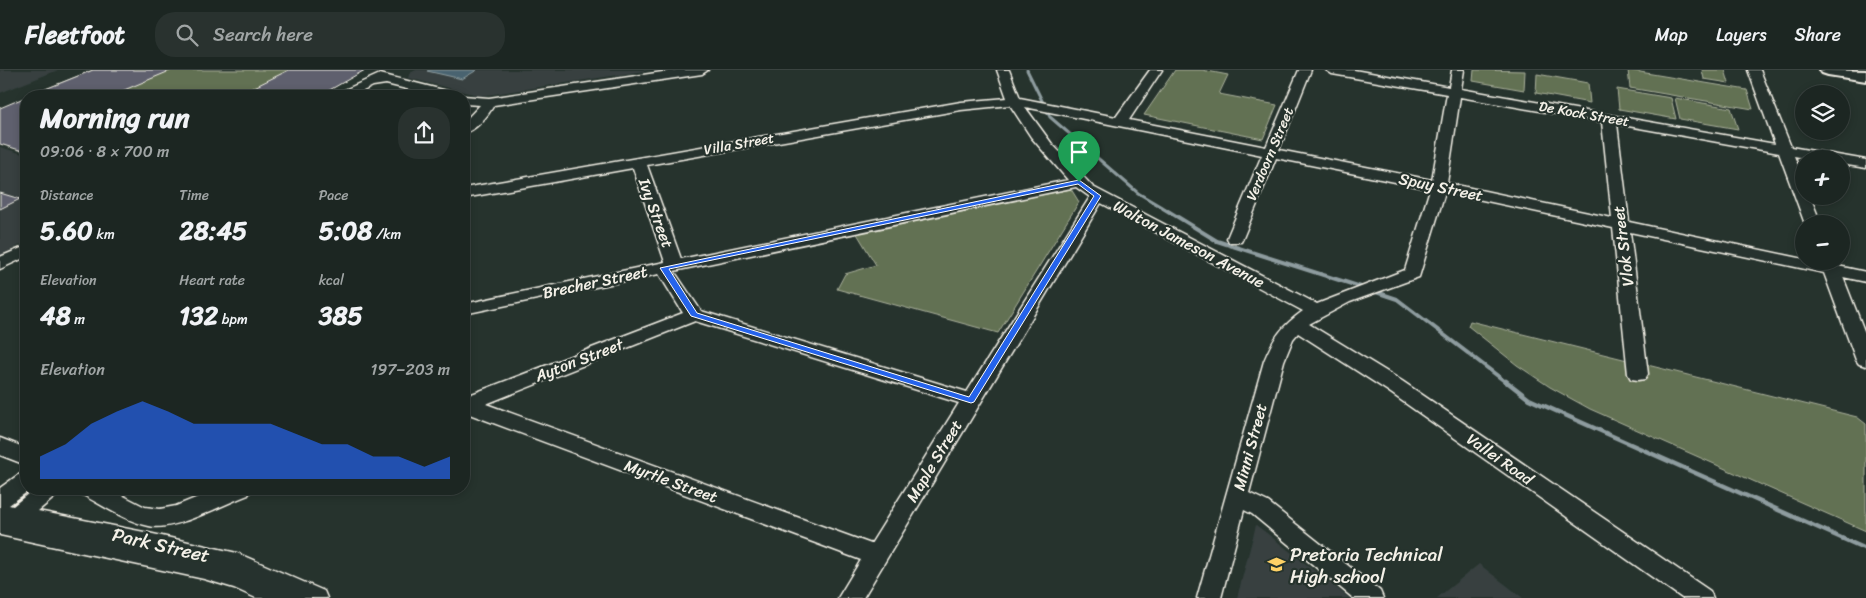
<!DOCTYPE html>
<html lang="en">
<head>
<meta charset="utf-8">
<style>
  :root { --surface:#1c2622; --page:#29322f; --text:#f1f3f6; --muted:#a0a5a5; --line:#3a4340; --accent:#2563eb }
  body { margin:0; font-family:Sriracha,sans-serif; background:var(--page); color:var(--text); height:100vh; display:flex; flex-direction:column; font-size:19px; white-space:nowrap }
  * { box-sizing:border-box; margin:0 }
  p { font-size:16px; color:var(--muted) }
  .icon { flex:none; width:28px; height:28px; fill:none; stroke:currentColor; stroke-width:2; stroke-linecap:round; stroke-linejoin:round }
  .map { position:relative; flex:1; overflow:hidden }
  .drawer { position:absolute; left:20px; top:20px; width:450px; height:405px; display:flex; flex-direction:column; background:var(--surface); border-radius:20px; box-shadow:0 2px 8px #0003,0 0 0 1px var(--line) }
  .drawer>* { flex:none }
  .tools { position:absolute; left:1795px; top:15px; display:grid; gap:10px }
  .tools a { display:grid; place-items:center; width:55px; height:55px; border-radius:50%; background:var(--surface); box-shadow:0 2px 8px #0003,0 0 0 1px var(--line); font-size:25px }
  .pin { position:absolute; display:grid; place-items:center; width:42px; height:42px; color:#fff; margin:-51px -21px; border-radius:50% 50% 50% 0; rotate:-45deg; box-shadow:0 0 5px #0007 }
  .pin .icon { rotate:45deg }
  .round { display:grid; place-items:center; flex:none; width:52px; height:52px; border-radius:20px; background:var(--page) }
  .summary { display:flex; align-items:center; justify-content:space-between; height:85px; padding:0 20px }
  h1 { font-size:28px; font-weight:700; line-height:38px }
  .figures { display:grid; grid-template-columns:repeat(3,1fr); gap:8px; height:85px; padding:5px 20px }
  .figures div { display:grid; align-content:center }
  .figures b { font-size:25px; font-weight:700 }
  .figures small { font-size:14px; font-weight:400 }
  .figures p { font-size:14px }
  .chart { height:140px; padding:10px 20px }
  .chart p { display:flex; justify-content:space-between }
  .chart svg { width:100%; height:90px; margin-top:5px; fill:var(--accent); opacity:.7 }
  header { display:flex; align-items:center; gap:30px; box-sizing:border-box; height:70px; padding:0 25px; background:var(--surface); border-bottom:1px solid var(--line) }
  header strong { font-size:24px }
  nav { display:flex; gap:28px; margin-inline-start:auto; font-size:18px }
  .search { width:350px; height:45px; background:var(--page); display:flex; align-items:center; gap:12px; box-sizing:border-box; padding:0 18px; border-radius:20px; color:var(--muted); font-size:19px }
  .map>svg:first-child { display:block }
</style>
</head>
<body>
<header>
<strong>Fleetfoot</strong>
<div class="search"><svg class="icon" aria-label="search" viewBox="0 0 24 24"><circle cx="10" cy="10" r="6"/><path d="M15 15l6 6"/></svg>Search here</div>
<nav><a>Map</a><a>Layers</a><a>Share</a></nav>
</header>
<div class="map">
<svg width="1866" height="528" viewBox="0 0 1866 528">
  <rect width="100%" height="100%" fill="#26332d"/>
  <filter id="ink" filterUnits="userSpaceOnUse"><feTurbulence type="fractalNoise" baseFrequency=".02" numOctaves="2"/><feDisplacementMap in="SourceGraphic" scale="10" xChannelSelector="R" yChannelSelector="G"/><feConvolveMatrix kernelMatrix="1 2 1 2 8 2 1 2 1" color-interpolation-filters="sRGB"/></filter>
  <g filter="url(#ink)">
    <g fill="#374140">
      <polygon points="0,0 58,0 0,23"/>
      <polygon points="416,0 651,0 481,26 408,8 410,3"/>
      <polygon points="0,77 26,85 26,172 0,186"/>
      <polygon points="1256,455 1264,461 1349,528 1237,528"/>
      <polygon points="1479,494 1523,528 1437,528"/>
    </g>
    <g fill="#627152" stroke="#abb19d">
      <polygon points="93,0 349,0 362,1 319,26 28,26"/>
      <polygon points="1175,0 1202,0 1228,5 1219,24 1277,35 1263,69 1144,45"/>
      <polygon points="1474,0 1525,1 1524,20 1473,11"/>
      <polygon points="1628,0 1747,20 1753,39 1630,18"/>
      <polygon points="1702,0 1725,0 1729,13 1704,9"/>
      <polygon points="1537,4 1588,13 1590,33 1536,23"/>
      <polygon points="1617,19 1671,28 1676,49 1619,39"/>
      <polygon points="1675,28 1731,38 1738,59 1680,49"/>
      <polygon points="1071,119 1079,132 998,263 837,219 845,204 876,195 856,162"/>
      <polygon points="1470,251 1857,347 1866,354 1866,461 1590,339 1550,317 1517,295 1468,256"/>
    </g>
    <polygon fill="#4a646f" stroke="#8e9c9f" points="429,0 477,0 462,9 427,1"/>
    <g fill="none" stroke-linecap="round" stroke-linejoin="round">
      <polyline stroke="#8e9c9f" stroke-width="3" points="1027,0 1050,47 1138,123 1165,139"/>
      <g stroke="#8e9c9f" stroke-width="4">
        <polyline points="1163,138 1217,171 1364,218"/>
        <polyline points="1373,221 1397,229 1507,313"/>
      </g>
      <polyline stroke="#8e9c9f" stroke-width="4.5" points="1506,311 1529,329 1866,479"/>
    </g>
    <g fill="#5f616e" stroke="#f4f1e8">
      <polygon points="93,0 172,0 110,26 28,26"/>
      <polygon points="289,0 365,0 319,26 236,26"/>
      <polygon points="26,27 26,82 0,74 0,38"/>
      <polygon points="0,123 20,129 0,139"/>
    </g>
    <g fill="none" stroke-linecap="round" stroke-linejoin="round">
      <defs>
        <g id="minor">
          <path d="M 676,0 L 708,0 L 702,4 L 494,35 C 488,46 475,61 464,63 L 464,52 L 480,35 L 464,34 L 463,26 L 489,28 Z"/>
          <path d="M 997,0 L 1009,0 L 1020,28 L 1116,47 L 1150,0 L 1162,0 L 1129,50 L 1266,77 L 1299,0 L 1311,0 L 1279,80 L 1432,110 L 1447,24 L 1332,4 L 1326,0 L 1354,0 L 1449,17 L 1452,0 L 1464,0 L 1461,19 L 1775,74 L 1748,0 L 1760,0 L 1791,77 L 1866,90 L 1866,98 L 1841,94 L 1841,89 L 1810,89 L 1794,86 L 1804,110 L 1804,126 L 1810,126 L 1821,154 L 1805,154 L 1779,83 L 1617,54 L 1629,152 L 1804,189 L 1804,191 L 1837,191 L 1838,196 L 1866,202 L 1866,212 L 1843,207 L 1866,266 L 1866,296 L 1859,294 L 1856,290 L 1824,203 L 1630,162 L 1648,304 L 1645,309 L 1638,310 L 1631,309 L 1628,304 L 1613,158 L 1445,122 L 1419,207 L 1350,232 L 1309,254 L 1402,311 L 1710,521 L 1713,528 L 1682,528 L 1388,321 L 1298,263 L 1293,269 L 1284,291 L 1249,423 L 1268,432 L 1380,521 L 1383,528 L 1353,528 L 1252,444 L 1244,440 L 1221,528 L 1197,528 L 1264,291 C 1274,267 1282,256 1303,241 L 1101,133 L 863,528 L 838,528 L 861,490 L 464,342 L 464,327 L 683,243 L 659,204 L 464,244 L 464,234 L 665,192 L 633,98 L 464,128 L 464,118 L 961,32 L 1007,28 ZM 1460,27 L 1602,52 L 1612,148 L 1447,113 ZM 1010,35 L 1031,67 L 1068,110 L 681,189 L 647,95 L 961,40 ZM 1025,37 L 1262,85 L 1227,168 L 1229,172 L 1241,172 L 1243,168 L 1276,88 L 1430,119 L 1405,200 L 1317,234 L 1093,117 L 1052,74 ZM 1076,117 L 1090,127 L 967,322 L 701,241 L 674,201 ZM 695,251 L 959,333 L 871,474 L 486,334 Z"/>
          <polygon points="380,4 455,23 457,26 435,26 386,14 373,16 353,26 336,26 338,23"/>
          <polygon points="26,176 26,187 0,199 0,187"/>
          <polygon points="0,368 26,378 26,395 0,385"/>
          <polygon points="26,403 26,419 31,419 9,435 13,436 34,419 60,419 57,425 38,441 144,462 237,483 324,521 327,528 256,528 234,518 204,509 0,465 0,418 18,405"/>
          <path d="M 80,419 L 110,419 L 145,437 L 160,439 L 176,436 L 218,419 L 251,419 L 248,425 C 223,434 174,462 149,456 C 125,451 104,436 83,425 Z"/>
        </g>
        <polygon id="major" points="1820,0 1866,1 1866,11 1828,5 1822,3"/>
      </defs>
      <use href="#minor" stroke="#f4f1e8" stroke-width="3"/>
      <use href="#major" stroke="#f4f1e8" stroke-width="4"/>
      <use href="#minor" fill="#26332d" fill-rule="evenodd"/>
      <use href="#major" fill="#26332d" fill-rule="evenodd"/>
    </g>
  </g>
  <path fill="#2563eb" stroke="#fff" fill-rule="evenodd" d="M 1079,110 L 1101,126 L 974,332 L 971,333 L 691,246 L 660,198 ZM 1078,114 L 1094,126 L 969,327 L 697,243 L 669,199 Z"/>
  <defs>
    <symbol id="school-bare" viewBox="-9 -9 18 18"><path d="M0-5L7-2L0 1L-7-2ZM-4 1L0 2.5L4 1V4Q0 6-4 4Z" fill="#ffd166" stroke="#26332d" stroke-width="2.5" paint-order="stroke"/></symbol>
  </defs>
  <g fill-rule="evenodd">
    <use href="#school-bare" x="1264" y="482" width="25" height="25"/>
  </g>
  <g text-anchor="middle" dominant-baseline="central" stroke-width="4.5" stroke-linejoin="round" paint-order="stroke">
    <g font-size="14" fill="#f4f1e8" stroke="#26332d">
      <text transform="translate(1584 44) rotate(10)">De Kock Street</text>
      <text transform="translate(739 74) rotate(-10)">Villa Street</text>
      <text transform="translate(1270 84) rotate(-67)">Verdoorn Street</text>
    </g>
    <g font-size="16" fill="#f4f1e8" stroke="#26332d">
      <text transform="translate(1441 117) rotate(12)">Spuy Street</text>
      <text transform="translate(656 143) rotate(70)">Ivy Street</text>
      <text transform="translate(1189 174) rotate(28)">Walton Jameson Avenue</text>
      <text transform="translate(1623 176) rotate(-97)">Vlok Street</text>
      <text transform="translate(595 212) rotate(-12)">Brecher Street</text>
      <text transform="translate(579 290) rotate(-21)">Ayton Street</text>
      <text transform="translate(1250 377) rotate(-75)">Minni Street</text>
      <text transform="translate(1500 389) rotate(35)">Vallei Road</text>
      <text transform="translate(934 391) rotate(-59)">Maple Street</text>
      <text transform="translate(671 411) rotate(20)">Myrtle Street</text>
    </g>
    <g font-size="19" fill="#f4f1e8" stroke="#26332d">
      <text transform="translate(161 475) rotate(13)">Park Street</text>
    </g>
    <g font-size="19" fill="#f4f1e8" stroke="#26332d" text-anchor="start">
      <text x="1290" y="484">Pretoria Technical<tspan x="1290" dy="22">High school</tspan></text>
    </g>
  </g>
</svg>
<div class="tools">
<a><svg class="icon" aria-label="layers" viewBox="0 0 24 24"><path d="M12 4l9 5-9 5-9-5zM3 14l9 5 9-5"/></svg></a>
<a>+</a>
<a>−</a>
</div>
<div class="pin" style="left:1079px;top:112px;background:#1e9e55"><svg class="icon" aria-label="arrive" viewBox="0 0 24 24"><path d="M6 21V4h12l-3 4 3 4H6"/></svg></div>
<section class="drawer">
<div class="summary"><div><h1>Morning run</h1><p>09:06 · 8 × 700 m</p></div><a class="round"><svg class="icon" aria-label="share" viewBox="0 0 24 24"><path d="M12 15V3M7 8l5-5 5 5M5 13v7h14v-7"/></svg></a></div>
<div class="figures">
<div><p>Distance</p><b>5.60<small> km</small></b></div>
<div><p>Time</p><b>28:45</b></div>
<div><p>Pace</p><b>5:08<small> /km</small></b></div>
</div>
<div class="figures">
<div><p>Elevation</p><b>48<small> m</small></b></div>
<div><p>Heart rate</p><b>132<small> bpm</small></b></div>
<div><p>kcal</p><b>385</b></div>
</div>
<div class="chart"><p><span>Elevation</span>197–203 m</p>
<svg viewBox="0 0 160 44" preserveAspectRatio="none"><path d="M0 44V33L10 27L20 17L30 11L40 6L50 11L60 17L70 17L80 17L90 17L100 22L110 27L120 27L130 33L140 33L150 38L160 33V44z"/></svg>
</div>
</section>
</div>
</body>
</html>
